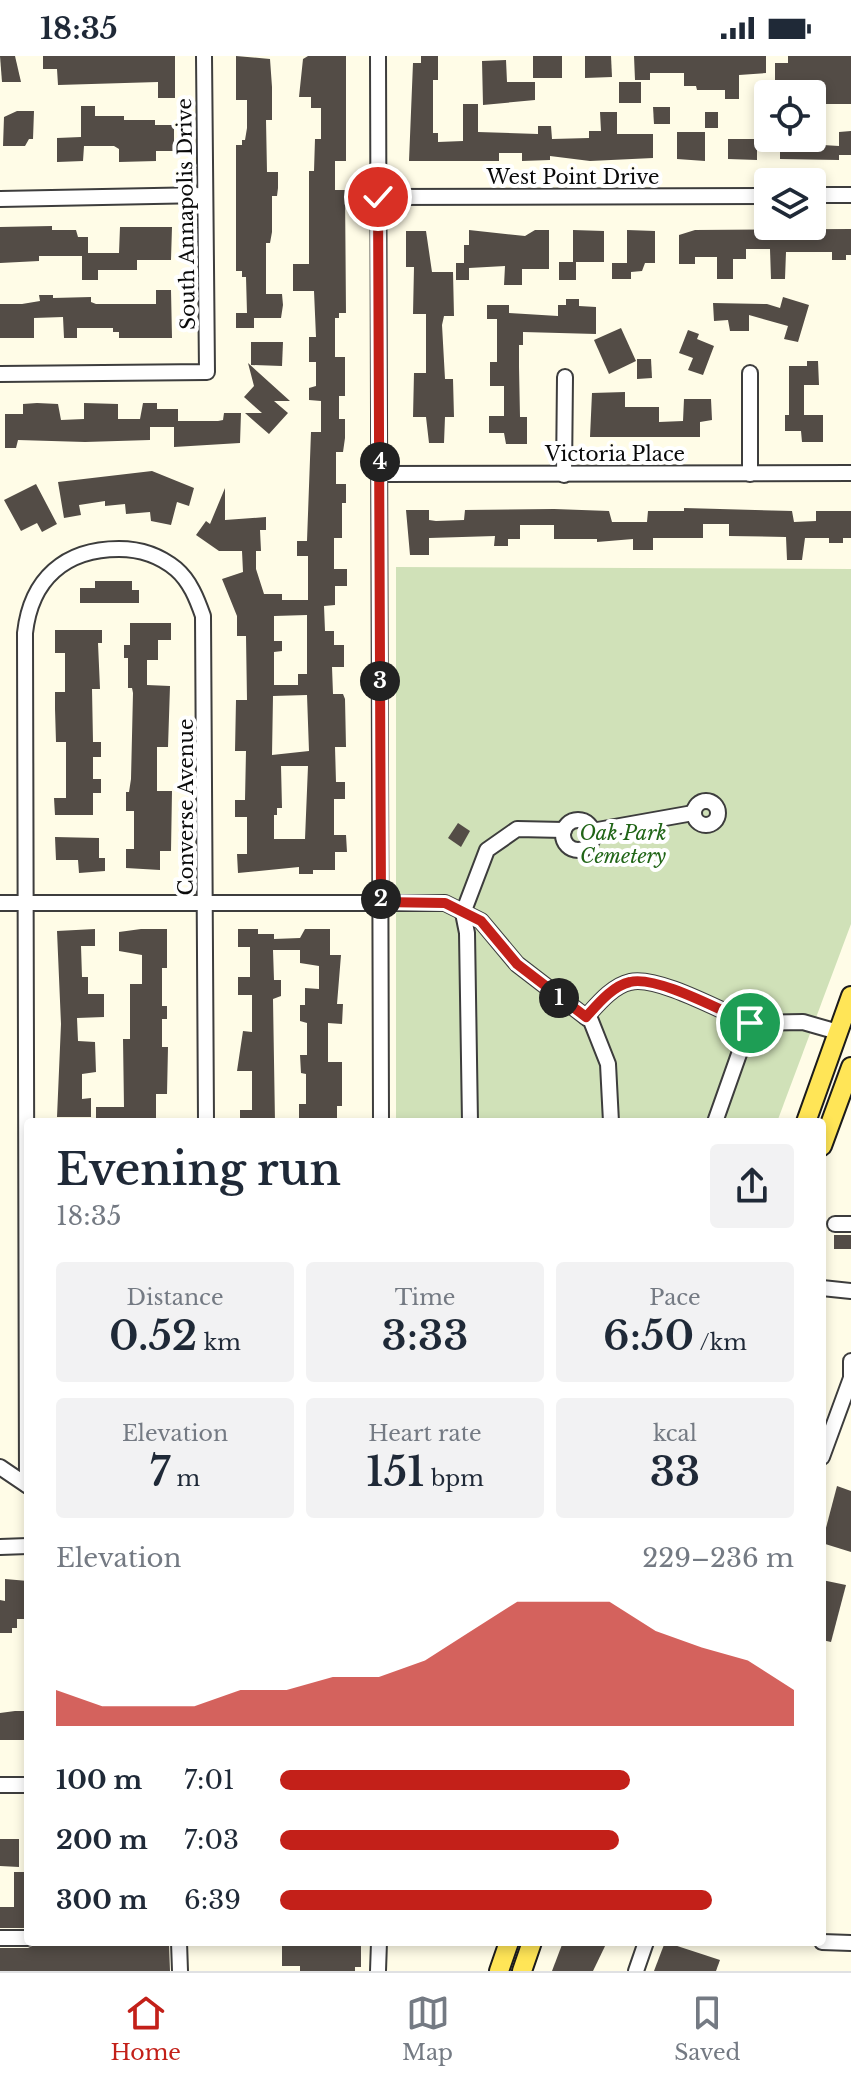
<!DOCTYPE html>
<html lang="en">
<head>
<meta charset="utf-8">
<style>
  :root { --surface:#fff; --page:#f2f2f3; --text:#1f2937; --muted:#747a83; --line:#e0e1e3; --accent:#c32019 }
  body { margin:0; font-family:"Libre Baskerville",serif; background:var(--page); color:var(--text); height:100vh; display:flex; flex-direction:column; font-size:30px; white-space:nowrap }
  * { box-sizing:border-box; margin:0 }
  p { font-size:26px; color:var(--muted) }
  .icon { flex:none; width:44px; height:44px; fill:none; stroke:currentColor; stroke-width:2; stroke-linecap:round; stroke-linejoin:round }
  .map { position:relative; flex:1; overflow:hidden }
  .panel { position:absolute; left:24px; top:1062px; width:802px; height:828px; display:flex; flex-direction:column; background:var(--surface); border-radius:8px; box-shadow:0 4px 12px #0003 }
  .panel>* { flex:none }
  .buttons { position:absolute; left:754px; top:24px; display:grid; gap:16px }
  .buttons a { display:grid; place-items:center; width:72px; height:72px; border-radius:8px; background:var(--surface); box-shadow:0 4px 12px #0003; font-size:40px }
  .pin { position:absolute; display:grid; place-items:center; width:68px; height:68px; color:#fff; margin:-34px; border:4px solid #fff; border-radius:50%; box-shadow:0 2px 8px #0007 }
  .km { position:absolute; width:40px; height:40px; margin:-20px; border-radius:50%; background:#222; color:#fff; font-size:22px; line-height:40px; text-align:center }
  .round { display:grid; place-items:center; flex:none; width:84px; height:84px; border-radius:8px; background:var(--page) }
  .summary { display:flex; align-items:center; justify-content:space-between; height:136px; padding:0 32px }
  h1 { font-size:44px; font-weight:600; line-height:60px }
  .metrics { display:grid; grid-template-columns:repeat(3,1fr); gap:12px; height:136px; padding:8px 32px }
  .metrics div { display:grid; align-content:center; border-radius:8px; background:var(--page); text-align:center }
  .metrics b { font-size:40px; font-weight:600 }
  .metrics small { font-size:22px; font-weight:400 }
  .metrics p { font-size:22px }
  .chart { height:224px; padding:16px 32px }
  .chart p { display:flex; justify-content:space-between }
  .chart svg { width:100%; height:144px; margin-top:8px; fill:var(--accent); opacity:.7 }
  ul { padding:0 32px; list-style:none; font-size:26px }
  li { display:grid; grid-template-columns:128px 96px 1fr; align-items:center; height:60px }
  li i { height:20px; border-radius:10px; background:var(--accent) }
  .status { display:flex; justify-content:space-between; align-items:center; height:56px; padding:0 40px; background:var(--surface); direction:ltr }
  .status svg { height:22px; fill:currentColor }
  .dock { display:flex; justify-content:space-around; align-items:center; height:112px; border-top:2px solid var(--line); background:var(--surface); font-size:22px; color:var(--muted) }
  .dock a { display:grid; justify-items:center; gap:4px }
  .dock .on { color:var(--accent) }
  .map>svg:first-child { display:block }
</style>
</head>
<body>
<div class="status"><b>18:35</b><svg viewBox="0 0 49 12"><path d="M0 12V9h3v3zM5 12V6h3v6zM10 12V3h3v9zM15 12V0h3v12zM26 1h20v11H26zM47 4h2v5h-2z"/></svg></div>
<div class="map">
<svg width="851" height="1915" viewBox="0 0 851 1915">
  <rect width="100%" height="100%" fill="#fffce7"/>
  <polygon fill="#d0e1b8" points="396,511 851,513 851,868 777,1066 396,1066"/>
  <g fill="#534c46" fill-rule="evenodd">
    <polygon points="0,0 15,0 21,26 2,26"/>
    <polygon points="43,0 175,0 175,42 158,42 158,26 58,29 57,13 43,13"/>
    <polygon points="236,0 270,3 272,31 272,64 266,64 267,116 278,116 278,132 277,140 272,140 272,176 270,187 266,187 266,238 282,238 283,249 281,262 254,262 254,272 236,272 236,257 247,257 246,221 242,221 242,215 236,215 236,89 242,89 242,84 245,84 247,72 247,44 236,44"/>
    <path d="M 308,0 L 346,0 L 346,105 L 335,105 L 335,134 L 345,134 L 346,257 L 339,257 L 339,262 L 335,262 L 335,301 L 345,301 L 345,340 L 339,340 L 339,363 L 345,363 L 345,382 L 343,396 L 336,396 L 336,428 L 346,428 L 346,447 L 342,447 L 342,482 L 334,482 L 334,513 L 347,513 L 347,530 L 335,530 L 335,549 L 324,550 L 325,575 L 334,575 L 334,589 L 344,589 L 344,611 L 332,611 L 333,638 L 343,638 L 345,643 L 346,691 L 335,691 L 336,726 L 345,726 L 345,743 L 334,743 L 334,779 L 346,779 L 347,796 L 335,796 L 335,814 L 313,814 L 313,818 L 299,818 L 299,811 L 238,817 L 237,798 L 247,798 L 247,761 L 235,761 L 235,744 L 245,744 L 246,695 L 235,695 L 236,644 L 247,644 L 246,580 L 237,580 L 237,560 L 222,523 L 243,516 L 242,495 L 219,495 L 196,479 L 206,465 L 210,468 L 225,432 L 225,464 L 266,461 L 266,474 L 260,474 L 261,495 L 256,495 L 256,513 L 264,538 L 282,538 L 282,544 L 308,544 L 308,500 L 297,500 L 297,485 L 307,485 L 311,376 L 321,376 L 321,345 L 309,344 L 309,332 L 316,330 L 316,306 L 309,306 L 309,281 L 316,281 L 314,235 L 293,235 L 293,208 L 309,208 L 309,115 L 314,115 L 315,83 L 321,83 L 321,52 L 311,52 L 311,41 L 299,41 L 303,3 ZM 307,559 L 307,618 L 298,618 L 298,629 L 274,629 L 274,596 L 282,595 L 282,585 L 274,585 L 274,560 ZM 307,639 L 309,695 L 272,699 L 273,640 ZM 281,710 L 308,710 L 305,783 L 274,783 L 274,759 L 277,759 L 277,752 L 282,752 Z"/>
    <polygon points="421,0 438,0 438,24 433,24 433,77 438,77 438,86 463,85 463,48 478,48 478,76 538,78 538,70 551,70 552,83 589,82 589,75 601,75 600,56 617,56 617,78 653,78 653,102 590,105 550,100 550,104 522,105 522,97 499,97 499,105 409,105 413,7 421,7"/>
    <rect x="533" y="0" width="29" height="22"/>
    <polygon points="585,0 611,0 612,21 585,22"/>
    <polygon points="634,0 766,0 766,17 739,19 739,43 725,43 725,34 697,34 696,30 684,30 684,17 650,17 650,24 635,24"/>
    <polygon points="788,0 851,0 851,48 812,48 812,38 801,38 801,28 775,29 775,7 788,7"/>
    <polygon points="506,4 507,26 535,26 535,44 483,49 482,5"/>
    <rect x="619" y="26" width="22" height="21"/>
    <polygon points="81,50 95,50 95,60 124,60 124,64 155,64 155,69 174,69 174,95 156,95 156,105 119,106 119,93 114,90 84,90 83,105 57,106 57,82 81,81"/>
    <polygon points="653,51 670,51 670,68 654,68"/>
    <polygon points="17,55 34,55 33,83 29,83 25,90 3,90 4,61"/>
    <rect x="705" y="56" width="13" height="16"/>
    <rect x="755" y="56" width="13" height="16"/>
    <polygon points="851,75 851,99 839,99 839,76"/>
    <polygon points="677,76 705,76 705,105 677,103"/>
    <polygon points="780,82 807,82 807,88 839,90 839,104 780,103"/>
    <polygon points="728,83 757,83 757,104 728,103"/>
    <polygon points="52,170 52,174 76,174 78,181 88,181 88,197 119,197 120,171 172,171 171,204 137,204 137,214 98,214 98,224 82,224 82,200 39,200 39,205 0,207 0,171"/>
    <polygon points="851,173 851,199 846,199 846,204 832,204 832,196 786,196 785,223 771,223 770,193 746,193 746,203 733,203 733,223 717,223 717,201 695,201 695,208 679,208 679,179 695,174"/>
    <polygon points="469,174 525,180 535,174 549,174 549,213 522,213 522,229 504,229 505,210 469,212 469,224 456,224 456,207 464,207 464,189 469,189"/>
    <polygon points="573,174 604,175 604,206 573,206"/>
    <polygon points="627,174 655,175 655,207 645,207 642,215 631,216 631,223 612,223 612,207 627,207"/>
    <polygon points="406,175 426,175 432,216 453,216 454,260 444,260 442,269 445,323 453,323 454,361 445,361 444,387 429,387 426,361 413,361 414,317 426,317 426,258 413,258 414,211 406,211"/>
    <rect x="559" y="206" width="17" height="18"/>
    <polygon points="156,234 171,234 172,282 119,282 119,276 113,276 113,272 77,272 77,282 64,282 63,261 34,262 34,282 0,282 0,248 22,248 40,245 39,239 53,239 53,242 91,241 91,246 96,248 156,248"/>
    <polygon points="783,241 809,249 798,286 784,283 788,270 749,259 749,275 730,275 728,264 714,265 713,247 767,248 780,252"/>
    <polygon points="566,243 579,243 579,250 596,251 596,278 523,276 523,289 519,289 519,311 520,361 527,361 527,388 506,388 504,377 489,377 489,360 504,360 504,330 490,330 490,306 497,306 497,263 487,263 487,249 509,249 509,257 558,260 558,249 566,249"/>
    <polygon points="621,272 636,305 609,318 594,284"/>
    <polygon points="688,274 699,278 697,283 714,290 703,319 688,314 693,302 679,297"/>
    <polygon points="251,286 283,286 282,310 251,309"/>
    <polygon points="637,303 651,303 652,322 637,323"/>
    <polygon points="807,305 818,305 819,329 804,329 804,359 823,359 823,386 802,386 801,375 785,375 785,359 789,359 789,310 807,310"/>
    <polygon points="248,307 290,345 274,345 288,357 269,378 245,357 262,357 244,341 254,330"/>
    <polygon points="625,336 625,351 659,351 659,366 683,365 684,343 711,343 712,364 700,366 700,381 590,381 592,337"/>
    <polygon points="37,347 58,348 61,364 84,363 84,347 118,348 118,363 140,363 143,347 157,347 157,353 178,353 178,365 218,365 223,364 224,357 241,357 240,387 174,391 174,371 150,371 150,384 85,386 18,384 16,392 5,392 5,358 23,358 23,348"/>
    <polygon points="152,415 194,432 189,450 177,446 171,469 151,465 150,456 126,458 125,448 105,450 105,445 79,449 81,459 64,462 58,426"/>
    <polygon points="36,428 57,468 42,476 37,467 21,475 4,444"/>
    <polygon points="684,452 792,455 794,466 816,465 816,455 851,455 851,482 843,482 843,487 829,487 829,482 805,482 802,504 787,504 786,481 729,480 729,468 703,468 703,482 653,482 653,494 633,494 633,483 597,486 597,483 554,483 554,469 520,469 520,483 508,483 508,490 494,490 495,480 429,482 429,499 410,499 406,454 429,454 429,464 436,465 464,464 465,454 554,453 609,455 612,466 647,466 648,455 684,455"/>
    <polygon points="95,525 132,525 132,534 139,534 139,547 80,547 80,532 95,532"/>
    <polygon points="130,567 171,567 171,584 158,584 158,604 147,604 147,629 170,630 168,691 157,691 157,735 172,735 171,795 160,795 160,814 126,812 126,793 134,793 134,755 126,755 126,736 129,736 131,723 133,637 132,632 128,632 128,602 124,602 124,589 130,589"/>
    <polygon points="55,574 102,574 102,587 98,587 100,633 92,633 93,686 101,686 101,701 93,701 93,723 101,723 101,737 93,737 93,759 55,759 54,742 66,742 66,686 56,686 55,653 55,636 65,636 65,597 55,597"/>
    <polygon points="458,767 470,775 461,791 448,782"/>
    <polygon points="55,781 99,782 99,802 105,802 105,815 79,817 78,804 56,804"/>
    <polygon points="95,873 95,890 81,890 82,921 88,921 88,938 104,938 104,961 77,962 78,985 95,986 96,1016 82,1018 82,1043 91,1042 91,1061 57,1061 61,968 57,875"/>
    <polygon points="141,873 167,873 167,912 162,912 162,950 167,950 167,963 162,963 162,991 168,991 167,1038 156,1038 156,1065 96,1066 96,1051 124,1051 123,983 130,983 130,928 142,928 142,899 119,895 119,876"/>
    <polygon points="238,873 258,873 258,878 274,878 274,883 300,882 305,873 330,873 330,899 341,899 337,948 343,948 342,968 328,967 328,1006 342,1006 342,1050 337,1050 337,1066 299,1066 299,1048 306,1048 306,1018 301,1017 300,999 307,999 307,967 300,965 300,949 305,949 305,932 319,933 319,910 300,907 300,894 273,894 274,924 281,924 281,940 273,943 275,1066 240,1066 240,1054 252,1054 252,1015 237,1015 243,975 252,976 252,939 238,939 238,921 250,921 250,891 238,891"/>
    <rect x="834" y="1179" width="17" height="14"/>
    <polygon points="837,1430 851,1435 851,1496 822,1487"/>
    <polygon points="5,1523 28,1525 28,1563 17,1563 17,1572 12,1572 12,1577 0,1577 0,1544 5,1545"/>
    <polygon points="822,1524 846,1529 831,1586 822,1584"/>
    <polygon points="15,1655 28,1655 28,1684 0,1684 0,1657"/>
    <polygon points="0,1783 19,1783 19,1811 0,1810"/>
    <polygon points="14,1816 28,1816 28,1872 0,1872 0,1851 14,1851"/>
    <polygon points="282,1886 361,1886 361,1911 355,1911 355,1915 300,1915 300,1910 282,1910"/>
    <polygon points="563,1886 607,1886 593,1915 552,1915"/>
    <polygon points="665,1886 720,1904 716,1915 654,1915"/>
    <polygon points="36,1888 169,1888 170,1915 0,1915 0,1892 28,1892"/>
  </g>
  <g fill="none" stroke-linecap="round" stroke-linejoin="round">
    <defs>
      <g id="minor">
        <polyline points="378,0 381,1066"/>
        <polyline points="812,139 851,139"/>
        <polyline points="378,141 768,140"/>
        <polyline points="0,143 205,139"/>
        <polyline points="750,317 750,418"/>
        <polyline points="0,318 207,316 204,0"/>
        <polyline points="380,418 851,417"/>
        <polyline points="564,419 565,321"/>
        <circle cx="706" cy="757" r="12"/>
        <circle cx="578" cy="779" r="15"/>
        <polyline points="592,775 693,757"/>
        <polyline points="0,847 445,847 481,865 517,908 591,965 608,1008 611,1066"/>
        <path d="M 586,961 C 597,949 612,930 630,926 C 657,919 723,956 750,967 L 715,1066"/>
        <polyline points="750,967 803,966 838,976"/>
        <polyline points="470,1066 467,877 463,857 487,794 517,773 564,774"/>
        <polyline points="835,1168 851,1168"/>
        <polyline points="822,1232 851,1235"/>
        <polyline points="822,1401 851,1322 851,1305"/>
        <polyline points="0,1411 28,1430"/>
        <path d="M 27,1429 L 25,577 C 31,523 65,493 119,493 C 139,493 159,499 176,513 C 190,525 197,543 203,560 L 206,1066"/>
        <polyline points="0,1491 28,1490"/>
        <polyline points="0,1729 28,1729"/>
        <polyline points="0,1882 28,1882"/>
        <polyline points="179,1886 180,1915"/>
        <polyline points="822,1886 851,1887"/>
        <polyline points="378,1915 379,1886"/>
        <polyline points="636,1915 646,1886"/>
      </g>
      <g id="major">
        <polyline points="806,1066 851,940"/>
        <polyline points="822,1090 851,1011"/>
        <polyline points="499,1915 509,1886"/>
        <polyline points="522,1915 532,1886"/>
      </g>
    </defs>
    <use href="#minor" stroke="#3d3d3d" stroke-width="18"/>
    <use href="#major" stroke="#1b1b1b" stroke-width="22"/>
    <use href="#minor" stroke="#fff" stroke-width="14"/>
    <use href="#major" stroke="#ffe557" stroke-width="18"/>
  </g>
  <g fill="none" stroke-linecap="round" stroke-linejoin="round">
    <defs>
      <path id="route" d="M 378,141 L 381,846 L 445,847 L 481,865 L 517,908 L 586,961 C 597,949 612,930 630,926 C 657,919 723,956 750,967"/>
    </defs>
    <use href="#route" stroke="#fff" stroke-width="16"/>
    <use href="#route" stroke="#c32019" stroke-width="10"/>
  </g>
  <g text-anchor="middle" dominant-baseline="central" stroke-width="8" stroke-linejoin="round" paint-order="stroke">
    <g font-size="20" fill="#0a0a0a" stroke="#fff">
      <text x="573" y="121">West Point Drive</text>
      <text transform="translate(186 158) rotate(-91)">South Annapolis Drive</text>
      <text x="615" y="398">Victoria Place</text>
      <text transform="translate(186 751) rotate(-90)">Converse Avenue</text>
    </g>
    <g font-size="20" font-style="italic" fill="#216517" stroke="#fff">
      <text x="623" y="777">Oak Park<tspan x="623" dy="23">Cemetery</tspan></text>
    </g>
  </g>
</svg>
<div class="buttons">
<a><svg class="icon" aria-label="locate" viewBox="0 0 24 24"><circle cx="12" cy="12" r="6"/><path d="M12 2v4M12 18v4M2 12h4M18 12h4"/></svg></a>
<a><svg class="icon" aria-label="layers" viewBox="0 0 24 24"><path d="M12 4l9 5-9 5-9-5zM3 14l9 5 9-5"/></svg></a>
</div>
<div class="pin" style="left:750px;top:967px;background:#1e9e55"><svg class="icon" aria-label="arrive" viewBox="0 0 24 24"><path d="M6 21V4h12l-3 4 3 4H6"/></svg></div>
<div class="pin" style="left:378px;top:141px;background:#d93025"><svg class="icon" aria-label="check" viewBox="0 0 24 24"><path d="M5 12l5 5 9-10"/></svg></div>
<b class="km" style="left:559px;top:942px">1</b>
<b class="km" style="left:381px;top:843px">2</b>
<b class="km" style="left:380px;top:625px">3</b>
<b class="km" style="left:380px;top:406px">4</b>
<section class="panel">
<div class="summary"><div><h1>Evening run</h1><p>18:35</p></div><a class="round"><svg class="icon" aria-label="share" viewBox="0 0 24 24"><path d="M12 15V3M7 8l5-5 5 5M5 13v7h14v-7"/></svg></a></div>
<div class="metrics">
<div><p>Distance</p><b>0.52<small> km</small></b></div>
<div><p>Time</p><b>3:33</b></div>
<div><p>Pace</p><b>6:50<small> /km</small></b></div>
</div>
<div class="metrics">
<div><p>Elevation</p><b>7<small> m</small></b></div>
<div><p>Heart rate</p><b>151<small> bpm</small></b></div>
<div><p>kcal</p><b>33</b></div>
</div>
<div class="chart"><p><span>Elevation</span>229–236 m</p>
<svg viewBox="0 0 160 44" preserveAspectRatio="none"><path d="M0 44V33L10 38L20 38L30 38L40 33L50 33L60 29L70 29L80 24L90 15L100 6L110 6L120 6L130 15L140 20L150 24L160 33V44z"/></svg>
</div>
<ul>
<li><b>100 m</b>7:01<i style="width:68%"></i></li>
<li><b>200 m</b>7:03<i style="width:66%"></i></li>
<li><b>300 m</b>6:39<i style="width:84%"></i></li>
</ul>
</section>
</div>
<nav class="dock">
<a class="on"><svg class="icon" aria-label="home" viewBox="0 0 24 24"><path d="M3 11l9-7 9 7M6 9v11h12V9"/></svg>Home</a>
<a><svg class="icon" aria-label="map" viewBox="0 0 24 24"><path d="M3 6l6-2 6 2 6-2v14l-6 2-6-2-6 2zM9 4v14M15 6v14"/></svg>Map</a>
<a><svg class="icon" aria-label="saved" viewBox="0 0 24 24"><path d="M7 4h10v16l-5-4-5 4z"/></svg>Saved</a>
</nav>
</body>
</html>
